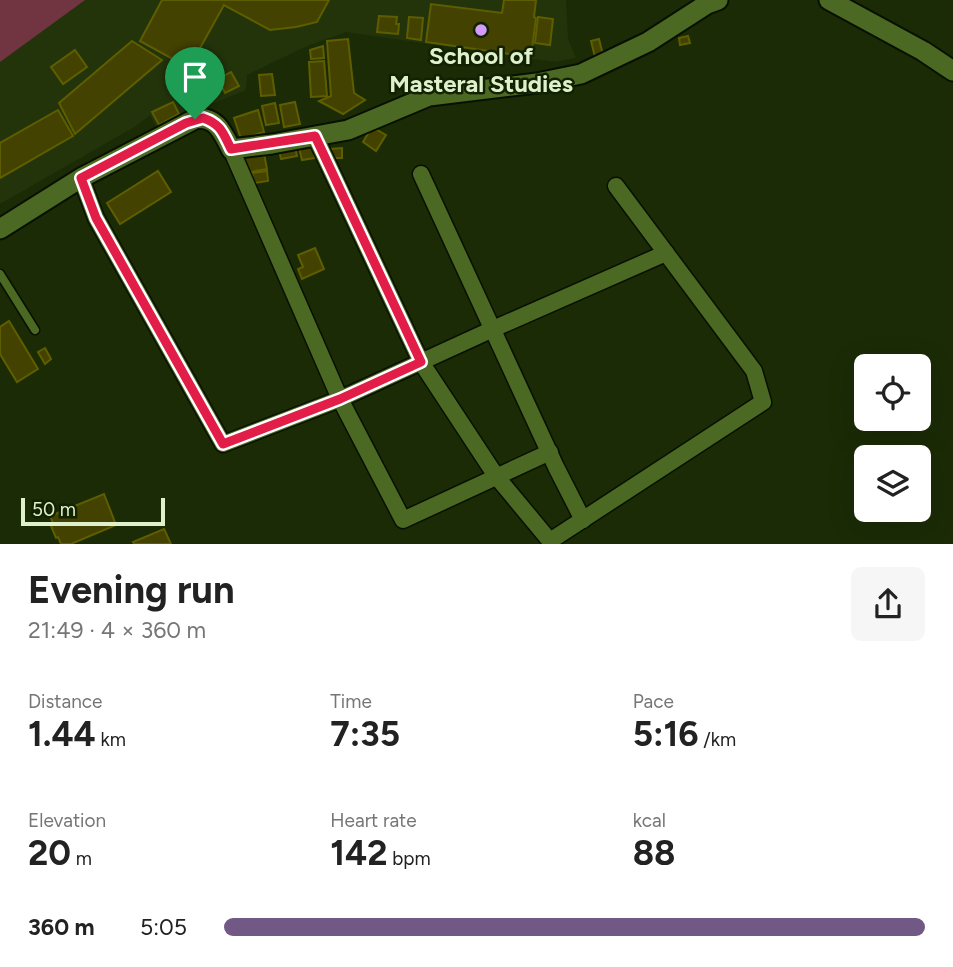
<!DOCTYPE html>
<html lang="en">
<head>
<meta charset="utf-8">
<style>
  :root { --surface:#fff; --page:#f6f6f6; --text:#222; --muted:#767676; --accent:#725985 }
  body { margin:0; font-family:Figtree,sans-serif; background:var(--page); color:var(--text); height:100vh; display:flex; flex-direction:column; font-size:26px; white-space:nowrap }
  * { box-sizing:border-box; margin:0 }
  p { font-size:23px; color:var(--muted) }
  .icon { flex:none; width:38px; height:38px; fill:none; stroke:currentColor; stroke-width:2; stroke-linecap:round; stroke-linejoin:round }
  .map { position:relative; height:544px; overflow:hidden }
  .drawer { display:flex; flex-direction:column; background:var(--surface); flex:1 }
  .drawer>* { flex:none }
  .buttons { position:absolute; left:854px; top:354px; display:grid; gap:14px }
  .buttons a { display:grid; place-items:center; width:77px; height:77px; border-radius:10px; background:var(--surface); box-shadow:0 7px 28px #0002; font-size:35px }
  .scale { position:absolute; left:21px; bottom:18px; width:144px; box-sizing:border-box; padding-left:7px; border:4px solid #def0cc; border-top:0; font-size:19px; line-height:24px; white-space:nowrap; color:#def0cc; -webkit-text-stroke:5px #122100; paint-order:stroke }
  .pin { position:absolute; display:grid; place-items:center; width:60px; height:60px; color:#fff; margin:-72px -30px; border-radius:50% 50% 50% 0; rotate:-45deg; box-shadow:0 0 7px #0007 }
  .pin .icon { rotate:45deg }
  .round { display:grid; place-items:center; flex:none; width:74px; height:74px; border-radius:10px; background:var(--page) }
  .overview { display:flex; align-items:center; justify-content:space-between; height:119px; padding:0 28px }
  h1 { font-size:38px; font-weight:700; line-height:52px }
  .stats { display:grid; grid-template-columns:repeat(3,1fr); gap:10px; height:119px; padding:7px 28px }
  .stats div { display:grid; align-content:center }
  .stats b { font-size:35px; font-weight:700 }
  .stats small { font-size:19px; font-weight:400 }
  .stats p { font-size:19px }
  ul { padding:0 28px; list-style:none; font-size:23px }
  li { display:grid; grid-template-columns:112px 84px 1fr; align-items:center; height:52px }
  li i { height:18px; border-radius:9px; background:var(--accent) }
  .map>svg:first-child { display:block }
</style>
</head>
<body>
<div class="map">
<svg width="953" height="544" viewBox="0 0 953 544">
  <rect width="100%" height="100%" fill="#1b2b06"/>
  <polygon fill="#23340b" points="0,0 566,0 568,39 576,58 555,62 346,32 307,46 247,75 246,90 156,127 150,115 136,126 0,204"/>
  <polygon fill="#713541" points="0,0 85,0 0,62"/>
  <g fill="#434200" stroke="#5e5e00" stroke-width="2">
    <polygon points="162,0 329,0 317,22 296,27 270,30 224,5 189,68 140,41"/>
    <polygon points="504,0 536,0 534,17 536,18 531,57 426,42 431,4 502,13"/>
    <polygon points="379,16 397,17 396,24 399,24 398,34 377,32"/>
    <polygon points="409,17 423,18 421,40 407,38"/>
    <polygon points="538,17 553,19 550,45 535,43"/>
    <polygon points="688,36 690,43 680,45 679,38"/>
    <polygon points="348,39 354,93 365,100 343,114 319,101 331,96 327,41"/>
    <polygon points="599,39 603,55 595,57 591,41"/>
    <polygon points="132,41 162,60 75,134 59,103"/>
    <polygon points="323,46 324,58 311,59 310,50"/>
    <polygon points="75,50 87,67 63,84 51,67"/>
    <polygon points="324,61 327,96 311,97 309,62"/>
    <polygon points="231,72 239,86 225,93 218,79"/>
    <polygon points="272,74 275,95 261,96 259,75"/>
    <polygon points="211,84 217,94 191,108 186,98"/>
    <polygon points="173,102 179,114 159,125 152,112"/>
    <polygon points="295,102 300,124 284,127 280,105"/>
    <polygon points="275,103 279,123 266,125 262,106"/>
    <polygon points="58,110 73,136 0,178 0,143"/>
    <polygon points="258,110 264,132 251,136 252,139 242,142 234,118"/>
    <polygon points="372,127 386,135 376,151 363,142"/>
    <polygon points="294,142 297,156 281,159 278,145"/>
    <polygon points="312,142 315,158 302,160 298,144"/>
    <polygon points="342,148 342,158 330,158 330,149"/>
    <polygon points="263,149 267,169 245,173 241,152"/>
    <polygon points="158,171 171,192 120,224 107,203"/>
    <polygon points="267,171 268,181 254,183 252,173"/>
    <polygon points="315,248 324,269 302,279 298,269 303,267 298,255"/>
    <polygon points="9,321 38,369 17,382 0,354 0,327"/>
    <polygon points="45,348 51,359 45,364 38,352"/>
    <polygon points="104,494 116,525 71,544 61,544 58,537 56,538 51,526 54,525 50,516"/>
    <polygon points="164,529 171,544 134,544 133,542"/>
  </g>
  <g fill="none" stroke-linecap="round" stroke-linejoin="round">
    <defs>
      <polyline id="service" points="0,274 35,330"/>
      <g id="minor">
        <polyline points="315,136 421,362 496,476 550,541 763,402 754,371 616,186"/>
        <polyline points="231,149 340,399 403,520 550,452"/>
        <polyline points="421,174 556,467 583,520"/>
        <polyline points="81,178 96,218 223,444 340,399 493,329 666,253"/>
      </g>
      <g id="tertiary">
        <polyline points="829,0 923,51 953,71"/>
        <path d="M 0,229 L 81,178 L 195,119 C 216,115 223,133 231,149 L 272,144 L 348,130 L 429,96 L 537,83 L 581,74 L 648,42 L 707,4 L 718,0"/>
      </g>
    </defs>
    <use href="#service" stroke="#081101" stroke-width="11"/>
    <use href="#minor" stroke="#081101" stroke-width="19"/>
    <use href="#tertiary" stroke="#081101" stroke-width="23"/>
    <use href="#service" stroke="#4c6924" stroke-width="8"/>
    <use href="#minor" stroke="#4c6924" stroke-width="16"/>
    <use href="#tertiary" stroke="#4c6924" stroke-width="19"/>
  </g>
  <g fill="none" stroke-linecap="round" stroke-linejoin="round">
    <defs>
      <path id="route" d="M 203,118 C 221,124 223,133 231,149 L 315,136 L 421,362 L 340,399 L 223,444 L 96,218 L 81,178 L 186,123 Z"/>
    </defs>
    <use href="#route" stroke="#fff" stroke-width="14"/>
    <use href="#route" stroke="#e11d48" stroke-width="9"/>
  </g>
  <circle fill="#d39cfd" stroke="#122100" stroke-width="2.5" cx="481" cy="30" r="7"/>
  <g text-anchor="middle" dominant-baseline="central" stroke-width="5" stroke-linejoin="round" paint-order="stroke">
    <g font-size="24" font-weight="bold" fill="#def0cc" stroke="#122100">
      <text x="481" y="55">School of<tspan x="481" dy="28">Masteral Studies</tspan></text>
    </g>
  </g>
</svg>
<div class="buttons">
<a><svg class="icon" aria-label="locate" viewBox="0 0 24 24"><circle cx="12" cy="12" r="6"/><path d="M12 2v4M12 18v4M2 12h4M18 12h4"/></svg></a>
<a><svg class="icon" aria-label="layers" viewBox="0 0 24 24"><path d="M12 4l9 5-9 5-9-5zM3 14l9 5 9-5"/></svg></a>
</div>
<div class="scale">50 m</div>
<div class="pin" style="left:195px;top:119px;background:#1e9e55"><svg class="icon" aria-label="arrive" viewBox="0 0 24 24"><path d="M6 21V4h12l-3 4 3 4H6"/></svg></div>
</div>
<section class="drawer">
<div class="overview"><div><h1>Evening run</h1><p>21:49 · 4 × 360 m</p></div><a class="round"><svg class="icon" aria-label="share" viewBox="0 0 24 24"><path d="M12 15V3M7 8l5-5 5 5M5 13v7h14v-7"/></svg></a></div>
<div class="stats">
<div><p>Distance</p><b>1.44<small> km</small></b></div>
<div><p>Time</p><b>7:35</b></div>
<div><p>Pace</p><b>5:16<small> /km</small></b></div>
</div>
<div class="stats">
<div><p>Elevation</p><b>20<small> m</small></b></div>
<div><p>Heart rate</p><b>142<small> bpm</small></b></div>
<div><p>kcal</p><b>88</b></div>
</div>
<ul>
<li><b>360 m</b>5:05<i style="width:100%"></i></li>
</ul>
</section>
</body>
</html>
